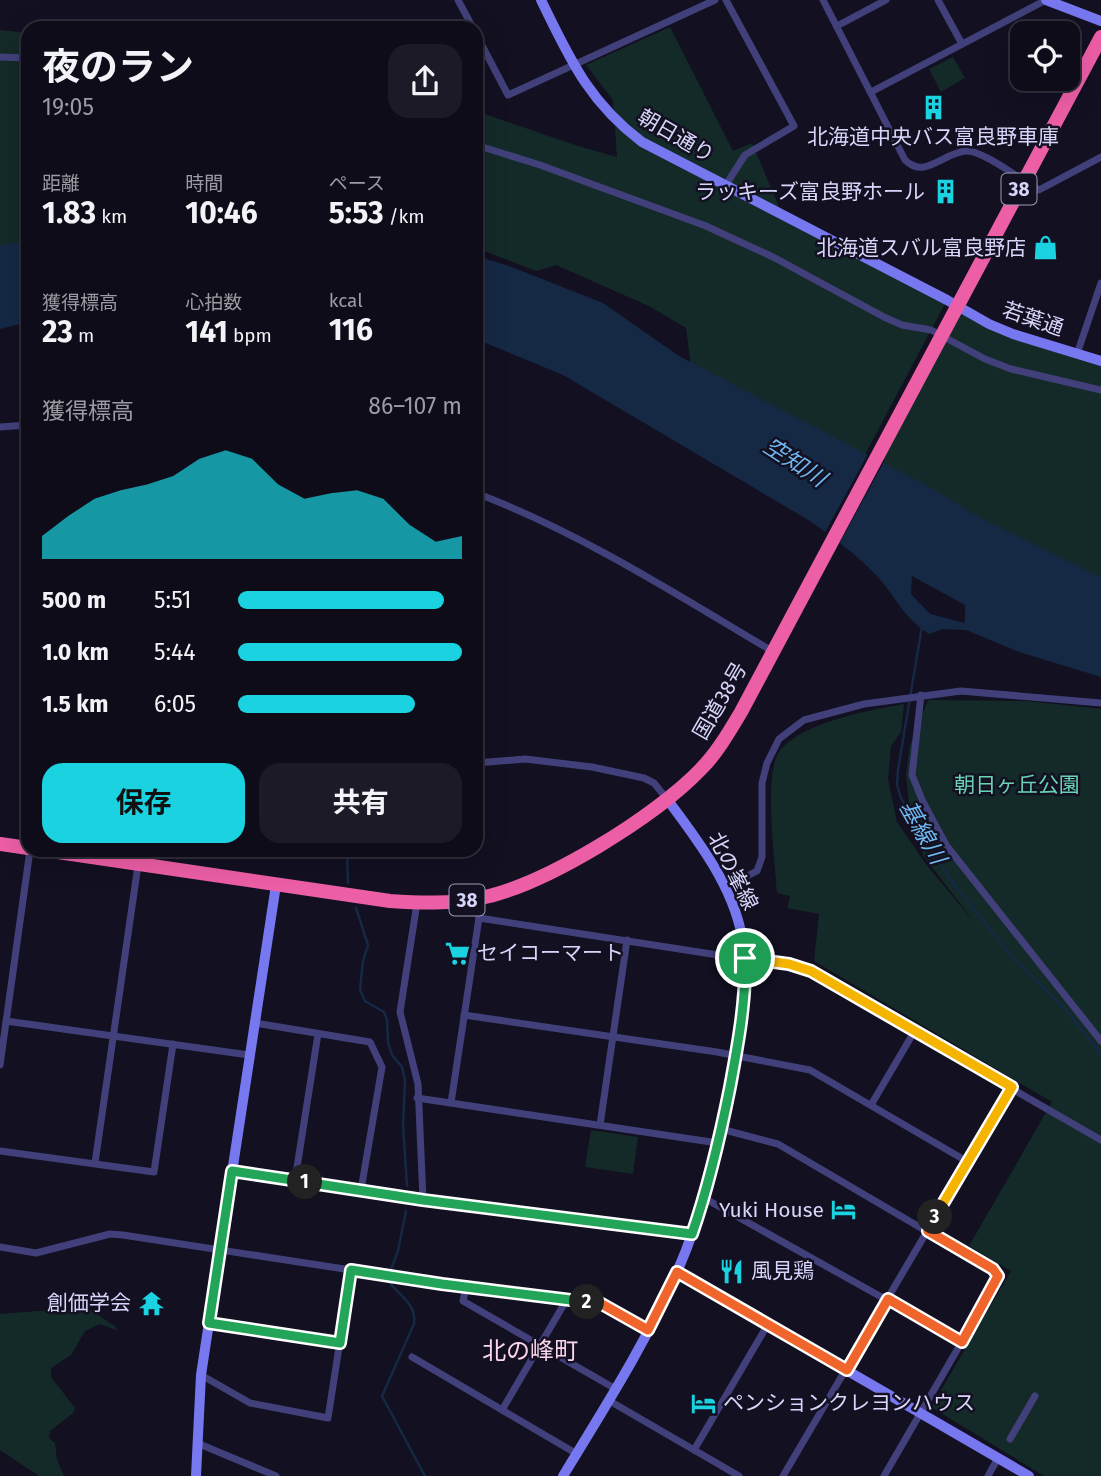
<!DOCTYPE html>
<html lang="ja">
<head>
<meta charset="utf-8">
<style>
  :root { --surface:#0e0c19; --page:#1c1a26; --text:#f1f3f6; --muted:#9b9ba2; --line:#2e2c38; --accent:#1ad2e0 }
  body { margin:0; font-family:"Fira Sans","Noto Sans JP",sans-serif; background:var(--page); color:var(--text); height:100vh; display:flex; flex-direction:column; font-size:26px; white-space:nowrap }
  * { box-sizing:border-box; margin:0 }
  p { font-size:23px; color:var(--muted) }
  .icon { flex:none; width:38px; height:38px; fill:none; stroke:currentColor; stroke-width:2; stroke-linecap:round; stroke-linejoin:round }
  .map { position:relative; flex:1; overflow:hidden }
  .side { position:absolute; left:21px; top:21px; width:462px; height:836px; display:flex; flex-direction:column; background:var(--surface); border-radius:21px; box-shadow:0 7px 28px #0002,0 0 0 2px var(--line) }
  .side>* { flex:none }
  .tools { position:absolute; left:1010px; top:21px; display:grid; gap:14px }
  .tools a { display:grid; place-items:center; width:70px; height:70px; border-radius:14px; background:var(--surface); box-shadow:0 7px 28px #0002,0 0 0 2px var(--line); font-size:35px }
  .pin { position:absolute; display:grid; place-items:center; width:60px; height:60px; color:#fff; margin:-30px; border:4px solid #fff; border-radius:50%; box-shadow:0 2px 7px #0007 }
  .km { position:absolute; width:35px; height:35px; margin:-18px; border-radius:50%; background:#222; color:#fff; font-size:19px; line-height:35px; text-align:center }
  .round { display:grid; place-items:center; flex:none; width:74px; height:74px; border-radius:21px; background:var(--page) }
  .overview { display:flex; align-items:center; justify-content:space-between; height:119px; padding:0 21px }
  h1 { font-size:38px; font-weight:700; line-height:52px }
  .stats { display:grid; grid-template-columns:repeat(3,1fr); gap:10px; height:119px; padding:7px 21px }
  .stats div { display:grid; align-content:center }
  .stats b { font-size:30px; font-weight:700 }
  .stats small { font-size:19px; font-weight:400 }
  .stats p { font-size:19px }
  .chart { height:196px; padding:14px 21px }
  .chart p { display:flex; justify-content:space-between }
  .chart svg { width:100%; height:126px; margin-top:7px; fill:var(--accent); opacity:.7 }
  .cta { display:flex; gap:14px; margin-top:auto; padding:14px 21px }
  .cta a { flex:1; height:80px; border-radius:21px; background:var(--accent); color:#111; font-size:28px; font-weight:700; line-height:80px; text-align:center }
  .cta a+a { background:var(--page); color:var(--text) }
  ul { padding:0 21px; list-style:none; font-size:23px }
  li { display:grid; grid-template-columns:112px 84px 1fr; align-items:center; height:52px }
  li i { height:18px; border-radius:9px; background:var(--accent) }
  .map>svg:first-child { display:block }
</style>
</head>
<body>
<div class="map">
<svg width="1101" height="1476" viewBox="0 0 1101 1476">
  <rect width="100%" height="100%" fill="#121021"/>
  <g fill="#142a28">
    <polygon points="670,27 733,151 752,143 783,216 947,300 861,462 691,368 686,328 651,307 556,265 536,271 476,248 476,111 575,145 617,157 613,100 586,65"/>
    <polygon points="0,30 28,33 28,247 0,250"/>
    <polygon points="953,57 965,78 941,92 929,69"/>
    <polygon points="963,309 989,324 1101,361 1101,587 876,470"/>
    <path d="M 928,700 L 1027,701 L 1101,709 L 1101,1476 L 1044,1476 L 931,1407 L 1011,1271 L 969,1246 L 1052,1102 L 814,961 L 819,914 L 787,908 L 790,896 L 777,893 C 775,862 764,778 778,754 C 796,723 871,710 904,704 L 901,732 L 891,746 L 888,779 L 897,822 L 928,867 L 976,924 L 924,857 L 911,826 L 906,774 L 910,745 Z"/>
    <polygon points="591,1130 638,1137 633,1174 585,1167"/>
    <polygon points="77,1308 89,1309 116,1327 117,1330 99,1324 85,1331 71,1355 51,1368 51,1377 75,1408 73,1413 50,1431 49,1438 55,1443 57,1460 64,1476 39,1476 0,1450 0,1314"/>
  </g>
  <g fill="#152945" fill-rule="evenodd">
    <polygon points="28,242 28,322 0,329 0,245"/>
    <path d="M 476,256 L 509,266 L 603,303 L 679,356 L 933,489 L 986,521 L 1101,577 L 1101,677 L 1019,652 L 966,630 L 942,629 L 929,634 C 899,614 897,596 874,573 C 855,553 832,537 810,521 L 563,375 L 476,339 ZM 912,576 L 965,605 L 965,623 L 930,614 L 911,594 Z"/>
  </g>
  <polygon fill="#121021" points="869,452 885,460 838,546 823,536"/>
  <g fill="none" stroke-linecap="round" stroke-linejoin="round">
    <g stroke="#152945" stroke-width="2.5">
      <polyline points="922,626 898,770 897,785 901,798 950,879 1013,958 1066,1010 1101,1054"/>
      <polyline points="347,850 348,883"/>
      <polyline points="356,908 368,945 363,961 360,990 365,1001 384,1012 387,1020 388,1042 392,1055 402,1067 405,1080 403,1125 407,1186"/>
      <polyline points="391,1269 398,1251 406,1211"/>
      <path d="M 390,1283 C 401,1297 417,1305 414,1324 L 382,1396 L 425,1476"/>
    </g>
    <g stroke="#41407a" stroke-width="7">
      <polyline points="458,0 473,28"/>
      <path d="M 823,0 L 905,160 C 925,180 944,152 966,151 C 983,150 1022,181 1039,190 L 1101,157"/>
      <polyline points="938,0 962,44"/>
      <polyline points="837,26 886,0"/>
      <polyline points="476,34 508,95 715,0"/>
      <polyline points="0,57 28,58"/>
      <polyline points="871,92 1046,0"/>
      <polyline points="476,145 540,165 706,226 773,257 884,317 902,325 931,330 985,359 1011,369 1101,390"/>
      <polyline points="725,186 745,155 794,126 726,0"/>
      <polyline points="1077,354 1101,283"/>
      <polyline points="0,427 28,425"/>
      <path d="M 476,493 C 581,533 676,594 772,651"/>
      <polyline points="921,695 912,775 923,802 946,845 1101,1041"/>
      <polyline points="476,763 525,759 592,767 644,778 654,783 667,799"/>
      <polyline points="724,888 757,871 762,857 762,783 767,763 779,739 804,720 864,704 961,691 1101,703"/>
      <polyline points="417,903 400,1012 418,1084 423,1200"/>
      <polyline points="479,918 802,968 1101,1140"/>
      <polyline points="464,1015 717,1052 810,1070 968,1162"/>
      <polyline points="6,1021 249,1055"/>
      <polyline points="255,1023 370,1042 382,1067 361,1190"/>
      <polyline points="0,1065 30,850"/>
      <polyline points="417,1098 718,1143"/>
      <polyline points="451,1103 482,898"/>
      <polyline points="871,1105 914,1032"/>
      <polyline points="600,1125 627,940"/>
      <polyline points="721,1129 778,1144 996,1272 997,1281 884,1476"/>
      <polyline points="0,1151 154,1172 173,1044"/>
      <polyline points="95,1163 138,865"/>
      <polyline points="295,1180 318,1034"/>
      <polyline points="704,1198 962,1342"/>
      <polyline points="0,1247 36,1253 110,1234 123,1235 442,1284 600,1303 648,1330"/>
      <polyline points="466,1287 463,1301 614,1388"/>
      <polyline points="209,1323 340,1343"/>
      <polyline points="412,1357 577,1454"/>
      <polyline points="201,1375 250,1403 328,1418 351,1270"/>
      <polyline points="608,1400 739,1476"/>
      <polyline points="502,1410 567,1299"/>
      <polyline points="1010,1439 1035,1396"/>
      <polyline points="197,1443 276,1476"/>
      <polyline points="694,1450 768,1324"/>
      <polyline points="783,1476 1012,1087"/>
      <polyline points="988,1476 998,1458"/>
    </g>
    <g stroke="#7777ef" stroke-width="10">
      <path d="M 541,0 C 570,59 588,101 642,142 L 947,300 L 989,324 L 1013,334 L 1101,361"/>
      <polyline points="1046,0 1101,21"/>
      <polyline points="232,1171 423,1200 692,1234"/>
      <polyline points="677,1272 1029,1476"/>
      <polyline points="196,1476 201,1375 276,885"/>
      <path d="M 563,1476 C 603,1410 646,1343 677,1272 C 704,1211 718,1145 731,1079 C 740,1032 751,985 742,937 C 733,886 697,839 667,799"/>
    </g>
    <g stroke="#ec5ea6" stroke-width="14">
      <polyline points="0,844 28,848"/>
      <path d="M 44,850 L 390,901 C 420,903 450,904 481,898 C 545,885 655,817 701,769 C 717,753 729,732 741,712 L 1101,37"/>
    </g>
  </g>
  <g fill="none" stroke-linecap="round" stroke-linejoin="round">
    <defs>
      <path id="split-1" d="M 305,1182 L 423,1200 L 692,1234 C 709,1185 720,1137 730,1087 C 738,1044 746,1002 745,958"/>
      <polyline id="split-2" points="305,1182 232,1171 209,1323 340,1343 351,1270 442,1284 587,1302"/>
      <polyline id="split-3" points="587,1302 600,1303 648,1330 677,1272 847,1370 888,1299 962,1342 998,1276 993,1269 928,1231 935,1217"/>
      <polyline id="split-4" points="745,958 789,964 811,971 1012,1087 935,1217"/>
    </defs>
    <use href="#split-1" stroke="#fff" stroke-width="14"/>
    <use href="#split-2" stroke="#fff" stroke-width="14"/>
    <use href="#split-3" stroke="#fff" stroke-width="14"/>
    <use href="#split-4" stroke="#fff" stroke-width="14"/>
    <use href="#split-1" stroke="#22a559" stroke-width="9"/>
    <use href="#split-2" stroke="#22a559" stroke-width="9"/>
    <use href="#split-3" stroke="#f0652b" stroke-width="9"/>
    <use href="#split-4" stroke="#f5b400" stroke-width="9"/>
  </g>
  <defs>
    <symbol id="building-bare" viewBox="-9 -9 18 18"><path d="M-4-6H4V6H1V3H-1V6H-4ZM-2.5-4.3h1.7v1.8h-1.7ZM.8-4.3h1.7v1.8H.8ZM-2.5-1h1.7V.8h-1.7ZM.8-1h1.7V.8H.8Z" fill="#1ad2e0" stroke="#121021" stroke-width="2.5" paint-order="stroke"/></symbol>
    <symbol id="shop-bare" viewBox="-9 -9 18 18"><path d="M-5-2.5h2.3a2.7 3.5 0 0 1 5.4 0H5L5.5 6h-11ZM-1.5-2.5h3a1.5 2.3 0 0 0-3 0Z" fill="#1ad2e0" stroke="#121021" stroke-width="2.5" paint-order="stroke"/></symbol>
    <symbol id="supermarket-bare" viewBox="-9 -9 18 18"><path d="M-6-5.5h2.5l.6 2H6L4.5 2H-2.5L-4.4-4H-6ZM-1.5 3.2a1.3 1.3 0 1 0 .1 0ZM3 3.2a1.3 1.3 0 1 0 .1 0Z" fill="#1ad2e0" stroke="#121021" stroke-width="2.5" paint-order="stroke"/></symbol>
    <symbol id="hotel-bare" viewBox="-9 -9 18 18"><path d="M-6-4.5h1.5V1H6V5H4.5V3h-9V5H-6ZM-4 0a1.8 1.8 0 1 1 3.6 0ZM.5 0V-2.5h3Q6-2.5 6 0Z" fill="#1ad2e0" stroke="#121021" stroke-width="2.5" paint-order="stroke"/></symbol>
    <symbol id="restaurant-bare" viewBox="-9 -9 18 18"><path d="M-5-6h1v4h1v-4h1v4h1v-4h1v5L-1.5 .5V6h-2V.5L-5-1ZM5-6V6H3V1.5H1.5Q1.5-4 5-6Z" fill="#1ad2e0" stroke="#121021" stroke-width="2.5" paint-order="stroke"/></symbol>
    <symbol id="temple-bare" viewBox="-9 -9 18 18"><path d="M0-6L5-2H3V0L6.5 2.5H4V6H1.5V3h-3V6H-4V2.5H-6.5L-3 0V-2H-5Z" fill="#1ad2e0" stroke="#121021" stroke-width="2.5" paint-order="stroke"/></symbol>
  </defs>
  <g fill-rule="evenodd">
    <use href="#building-bare" x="916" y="90" width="35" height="35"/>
    <use href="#building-bare" x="928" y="174" width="35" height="35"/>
    <use href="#shop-bare" x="1028" y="230" width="35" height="35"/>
    <use href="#supermarket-bare" x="440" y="936" width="35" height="35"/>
    <use href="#hotel-bare" x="826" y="1192" width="35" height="35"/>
    <use href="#restaurant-bare" x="714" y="1254" width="35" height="35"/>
    <use href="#temple-bare" x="134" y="1286" width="35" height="35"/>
    <use href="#hotel-bare" x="686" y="1386" width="35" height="35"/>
  </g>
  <g text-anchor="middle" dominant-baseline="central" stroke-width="5" stroke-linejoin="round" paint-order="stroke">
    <g fill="#121021" stroke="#9d9ab9" stroke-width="2">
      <rect x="1001.5" y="173.5" width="35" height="31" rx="5"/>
      <rect x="449.5" y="884.5" width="35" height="31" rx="5"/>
    </g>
    <g font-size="19" font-weight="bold" fill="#d8d5fa">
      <text x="1019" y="189">38</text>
      <text x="467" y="900">38</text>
    </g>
    <g font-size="21" fill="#d8d5fa" stroke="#121021">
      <text transform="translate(676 136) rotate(30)">朝日通り</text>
      <text transform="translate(1033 319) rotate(19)">若葉通</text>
      <text transform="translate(720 701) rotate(-60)">国道38号</text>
      <text transform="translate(733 871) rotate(63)">北の峯線</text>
    </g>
    <g font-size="21" fill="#d8d5fa" stroke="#121021" text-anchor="end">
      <text x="933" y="137" text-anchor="middle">北海道中央バス富良野車庫</text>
      <text x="925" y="192">ラッキーズ富良野ホール</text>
      <text x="1026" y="248">北海道スバル富良野店</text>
      <text x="477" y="953" text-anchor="start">セイコーマート</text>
      <text x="824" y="1210">Yuki House</text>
      <text x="751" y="1271" text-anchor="start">風見鶏</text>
      <text x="131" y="1303">創価学会</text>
      <text x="723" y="1403" text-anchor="start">ペンションクレヨンハウス</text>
    </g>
    <g font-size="21" fill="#69d1b4" stroke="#121021">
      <text x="1017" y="785">朝日ヶ丘公園</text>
    </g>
    <g font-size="23" font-style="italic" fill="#6fb7ee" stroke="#121021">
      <text transform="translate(795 462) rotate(33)">空知川</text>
      <text transform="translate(923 832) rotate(60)">基線川</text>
    </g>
    <g font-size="24" fill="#fad6ee" stroke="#121021">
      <text x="530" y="1351">北の峰町</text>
    </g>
  </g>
</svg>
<div class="tools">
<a><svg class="icon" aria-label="locate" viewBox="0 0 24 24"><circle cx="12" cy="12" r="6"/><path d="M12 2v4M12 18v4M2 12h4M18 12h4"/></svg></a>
</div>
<div class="pin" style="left:745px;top:958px;background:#1e9e55"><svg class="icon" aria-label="arrive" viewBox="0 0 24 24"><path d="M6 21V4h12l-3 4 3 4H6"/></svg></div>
<b class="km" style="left:305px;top:1182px">1</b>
<b class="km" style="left:587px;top:1302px">2</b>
<b class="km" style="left:935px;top:1217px">3</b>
<section class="side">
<div class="overview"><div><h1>夜のラン</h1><p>19:05</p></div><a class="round"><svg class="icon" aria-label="share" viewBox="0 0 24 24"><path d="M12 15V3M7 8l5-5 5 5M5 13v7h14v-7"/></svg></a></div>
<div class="stats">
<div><p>距離</p><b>1.83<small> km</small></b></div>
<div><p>時間</p><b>10:46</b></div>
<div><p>ペース</p><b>5:53<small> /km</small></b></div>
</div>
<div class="stats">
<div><p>獲得標高</p><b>23<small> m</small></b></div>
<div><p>心拍数</p><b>141<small> bpm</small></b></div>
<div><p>kcal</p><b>116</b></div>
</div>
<div class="chart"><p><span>獲得標高</span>86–107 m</p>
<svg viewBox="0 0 160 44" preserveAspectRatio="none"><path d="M0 44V36L10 29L20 23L30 20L40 18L50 15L60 9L70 6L80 9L90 18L100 23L110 21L120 20L130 23L140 32L150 38L160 36V44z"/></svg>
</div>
<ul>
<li><b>500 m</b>5:51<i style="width:92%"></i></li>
<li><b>1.0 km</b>5:44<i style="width:100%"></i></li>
<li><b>1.5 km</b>6:05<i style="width:79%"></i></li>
</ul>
<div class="cta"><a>保存</a><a>共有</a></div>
</section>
</div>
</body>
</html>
